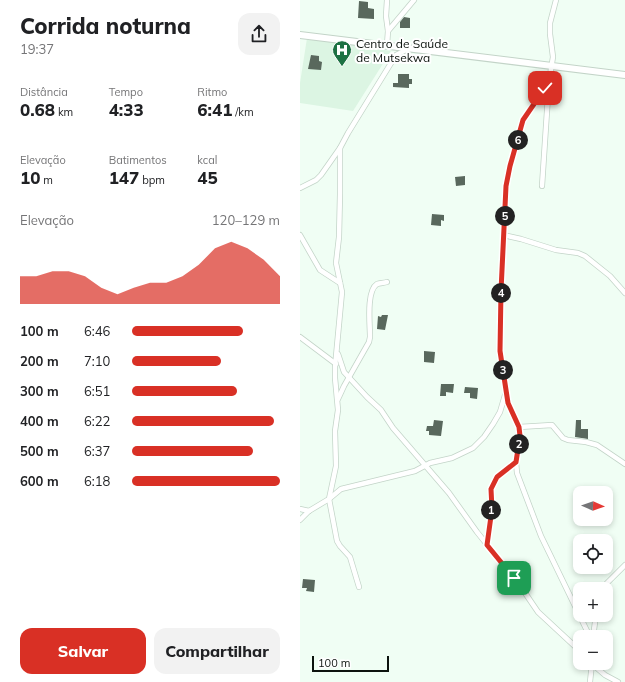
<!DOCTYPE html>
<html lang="pt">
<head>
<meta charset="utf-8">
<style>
  :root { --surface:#fff; --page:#f2f2f2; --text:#202124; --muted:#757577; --accent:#d93025 }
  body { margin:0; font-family:Mulish,sans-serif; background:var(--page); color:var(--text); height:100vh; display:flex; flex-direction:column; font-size:15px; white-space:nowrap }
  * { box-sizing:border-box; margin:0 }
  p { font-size:13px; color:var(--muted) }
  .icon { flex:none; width:22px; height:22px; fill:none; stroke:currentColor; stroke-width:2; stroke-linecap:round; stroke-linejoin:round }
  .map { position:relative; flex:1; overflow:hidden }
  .details { display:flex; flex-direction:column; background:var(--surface); width:300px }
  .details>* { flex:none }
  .needle { width:26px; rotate:92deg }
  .controls { position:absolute; left:273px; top:486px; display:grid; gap:8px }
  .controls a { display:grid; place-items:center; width:40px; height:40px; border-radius:8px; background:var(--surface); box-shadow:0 2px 6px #0003; font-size:20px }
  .scale { position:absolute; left:12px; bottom:10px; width:77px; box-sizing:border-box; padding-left:4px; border:2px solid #0c130e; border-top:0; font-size:11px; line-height:14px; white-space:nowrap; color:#0c130e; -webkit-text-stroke:3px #fff; paint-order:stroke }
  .pin { position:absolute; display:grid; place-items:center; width:34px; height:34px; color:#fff; margin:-17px; border-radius:8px; box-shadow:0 2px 6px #0006 }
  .km { position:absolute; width:20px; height:20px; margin:-10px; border-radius:50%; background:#222; color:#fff; font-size:11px; line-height:20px; text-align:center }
  .round { display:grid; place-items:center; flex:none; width:42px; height:42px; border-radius:12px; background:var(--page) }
  .overview { display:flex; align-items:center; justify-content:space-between; height:68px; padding:0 20px }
  h1 { font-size:22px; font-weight:800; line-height:30px }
  .stats { display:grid; grid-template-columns:repeat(3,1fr); gap:6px; height:68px; padding:4px 20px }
  .stats div { display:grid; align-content:center }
  .stats b { font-size:17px; font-weight:800 }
  .stats small { font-size:11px; font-weight:400 }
  .stats p { font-size:11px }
  .chart { height:112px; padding:8px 20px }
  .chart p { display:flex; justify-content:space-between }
  .chart svg { width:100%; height:72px; margin-top:4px; fill:var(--accent); opacity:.7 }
  .action { display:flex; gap:8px; margin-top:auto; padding:8px 20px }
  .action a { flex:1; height:46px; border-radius:12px; background:var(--accent); color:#fff; font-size:16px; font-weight:800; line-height:46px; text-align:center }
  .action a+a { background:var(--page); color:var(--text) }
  ul { padding:0 20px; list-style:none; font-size:13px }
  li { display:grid; grid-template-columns:64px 48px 1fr; align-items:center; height:30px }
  li i { height:10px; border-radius:5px; background:var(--accent) }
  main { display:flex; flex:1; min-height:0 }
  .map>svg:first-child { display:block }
</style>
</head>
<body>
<main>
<section class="details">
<div class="overview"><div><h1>Corrida noturna</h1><p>19:37</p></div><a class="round"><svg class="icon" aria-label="share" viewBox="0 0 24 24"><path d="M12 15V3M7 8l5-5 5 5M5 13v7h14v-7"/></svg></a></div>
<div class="stats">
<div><p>Distância</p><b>0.68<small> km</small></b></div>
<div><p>Tempo</p><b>4:33</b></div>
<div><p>Ritmo</p><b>6:41<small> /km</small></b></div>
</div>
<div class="stats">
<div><p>Elevação</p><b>10<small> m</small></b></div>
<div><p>Batimentos</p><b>147<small> bpm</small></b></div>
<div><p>kcal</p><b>45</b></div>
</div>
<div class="chart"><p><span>Elevação</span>120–129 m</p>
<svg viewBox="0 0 160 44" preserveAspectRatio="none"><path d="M0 44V27L10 27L20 24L30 24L40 27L50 34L60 38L70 34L80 31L90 31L100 27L110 20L120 10L130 6L140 10L150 17L160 27V44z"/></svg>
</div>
<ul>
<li><b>100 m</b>6:46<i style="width:75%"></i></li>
<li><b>200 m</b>7:10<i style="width:60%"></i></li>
<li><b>300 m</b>6:51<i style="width:71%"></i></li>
<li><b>400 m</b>6:22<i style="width:96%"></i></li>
<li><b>500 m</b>6:37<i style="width:82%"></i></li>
<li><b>600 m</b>6:18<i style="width:100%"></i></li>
</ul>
<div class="action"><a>Salvar</a><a>Compartilhar</a></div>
</section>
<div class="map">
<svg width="325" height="682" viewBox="0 0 325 682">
  <rect width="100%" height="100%" fill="#f0fef4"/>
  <polygon fill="#dcf5e3" points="7,38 91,51 53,111 0,103 0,83"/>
  <g fill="#59685d">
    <polygon points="59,1 68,2 68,8 74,9 74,19 58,18"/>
    <polygon points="104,17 110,18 110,28 100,28 100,22"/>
    <polygon points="11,55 19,56 19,61 22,62 21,70 8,69"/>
    <polygon points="98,74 109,74 109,79 112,79 112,84 109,84 109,88 93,87 93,83 98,83"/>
    <polygon points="165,176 165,185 156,186 155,177"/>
    <polygon points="132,214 144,215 144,221 141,220 141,226 131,225"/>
    <polygon points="82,315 88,315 85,330 77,329 78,316 81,317"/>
    <polygon points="124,351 135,352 134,363 124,362"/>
    <polygon points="141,384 154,384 153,393 146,392 146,396 140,396"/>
    <polygon points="165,387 178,388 177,399 170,398 170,393 164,393"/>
    <polygon points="134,420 143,421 141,436 129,435 129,431 126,431 127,426 133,426"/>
    <polygon points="276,420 281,420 281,429 288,429 288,439 275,437"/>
    <polygon points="3,579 15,580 14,592 6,591 7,588 2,588"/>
  </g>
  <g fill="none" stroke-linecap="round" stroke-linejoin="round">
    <defs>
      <g id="minor">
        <polyline points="87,0 86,16 88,31"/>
        <polyline points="87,45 88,31 114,0"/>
        <polyline points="249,81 240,97 223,120 210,166 206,186 202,266 200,351 208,403 219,427 220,437 216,462 217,473 241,536 290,637"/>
        <polyline points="242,186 249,81 253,57 250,34 250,23 256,0"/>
        <polyline points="0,188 16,180 21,175 40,148"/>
        <polyline points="0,235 20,270 40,283"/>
        <polyline points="203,235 221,239 256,250 278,253 285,256 310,276 325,293"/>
        <polyline points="0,337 36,364"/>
        <polyline points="38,354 44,372 67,397 81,410 93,428 149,493 177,532 221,587 238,612 280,651"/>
        <path d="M 38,399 L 44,386 L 69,342 L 70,337 C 70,325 66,291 77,284 C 80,283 84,283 87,282"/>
        <polyline points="219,427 252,425 263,438 268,440 286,442 297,445 325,464"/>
        <polyline points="0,509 9,511"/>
        <polyline points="0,520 9,511 29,499 41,489 115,471 130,463 152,458 173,448 184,437 193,424 200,412 205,395"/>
        <polyline points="187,545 192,509 191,489 197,477 216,462"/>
        <polyline points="59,587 50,557 40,546 37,541 29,499 36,466 35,431 38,410 35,378 35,367 42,292 36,263 39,237 40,194 40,148 48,133 96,55 108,49"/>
        <polyline points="301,589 325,565"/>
        <polyline points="293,637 296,615"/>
        <polyline points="291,663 305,675 318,682"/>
        <polyline points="290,682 292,663"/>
      </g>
      <polyline id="tertiary" points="0,35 325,75"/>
    </defs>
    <use href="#minor" stroke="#c3d4c8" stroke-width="6"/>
    <use href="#tertiary" stroke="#c3d4c8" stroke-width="8"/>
    <use href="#minor" stroke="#fff" stroke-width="4.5"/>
    <use href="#tertiary" stroke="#fff" stroke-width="6"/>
  </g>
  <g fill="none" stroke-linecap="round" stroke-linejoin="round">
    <defs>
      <polyline id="route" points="214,578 187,545 192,509 191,489 197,477 216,462 220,436 219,427 208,403 200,351 201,291 206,186 210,166 223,120 245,88"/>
    </defs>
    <use href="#route" stroke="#fff" stroke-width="8"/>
    <use href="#route" stroke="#d93025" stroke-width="5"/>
  </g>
  <defs>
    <symbol id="hospital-pin" viewBox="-11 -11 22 30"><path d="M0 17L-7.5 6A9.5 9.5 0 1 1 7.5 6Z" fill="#1d7143" stroke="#fff"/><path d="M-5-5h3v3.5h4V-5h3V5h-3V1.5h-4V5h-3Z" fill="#fff"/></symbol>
  </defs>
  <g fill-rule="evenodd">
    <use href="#hospital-pin" x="31" y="39" width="22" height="30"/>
  </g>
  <g text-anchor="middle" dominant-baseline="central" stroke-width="4" stroke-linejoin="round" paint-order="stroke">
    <g font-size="12" fill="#0c130e" stroke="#fff" text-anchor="start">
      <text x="56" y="43">Centro de Saúde<tspan x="56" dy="14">de Mutsekwa</tspan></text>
    </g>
  </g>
</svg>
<div class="controls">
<a><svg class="needle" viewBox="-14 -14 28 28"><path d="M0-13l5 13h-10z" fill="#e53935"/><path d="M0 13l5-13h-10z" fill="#757577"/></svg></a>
<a><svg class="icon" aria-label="locate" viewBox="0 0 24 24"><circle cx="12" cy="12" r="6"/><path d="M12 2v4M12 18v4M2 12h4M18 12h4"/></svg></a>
<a>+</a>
<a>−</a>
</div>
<div class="scale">100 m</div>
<div class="pin" style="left:214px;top:578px;background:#1e9e55"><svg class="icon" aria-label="arrive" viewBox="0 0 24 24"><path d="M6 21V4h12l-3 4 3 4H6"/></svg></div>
<div class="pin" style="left:245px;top:88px;background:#d93025"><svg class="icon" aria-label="check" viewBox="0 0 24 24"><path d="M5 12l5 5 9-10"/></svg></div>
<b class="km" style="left:191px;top:510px">1</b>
<b class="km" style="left:219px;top:444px">2</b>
<b class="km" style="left:203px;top:370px">3</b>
<b class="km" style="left:201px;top:293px">4</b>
<b class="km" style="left:205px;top:216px">5</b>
<b class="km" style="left:218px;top:140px">6</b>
</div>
</main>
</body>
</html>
